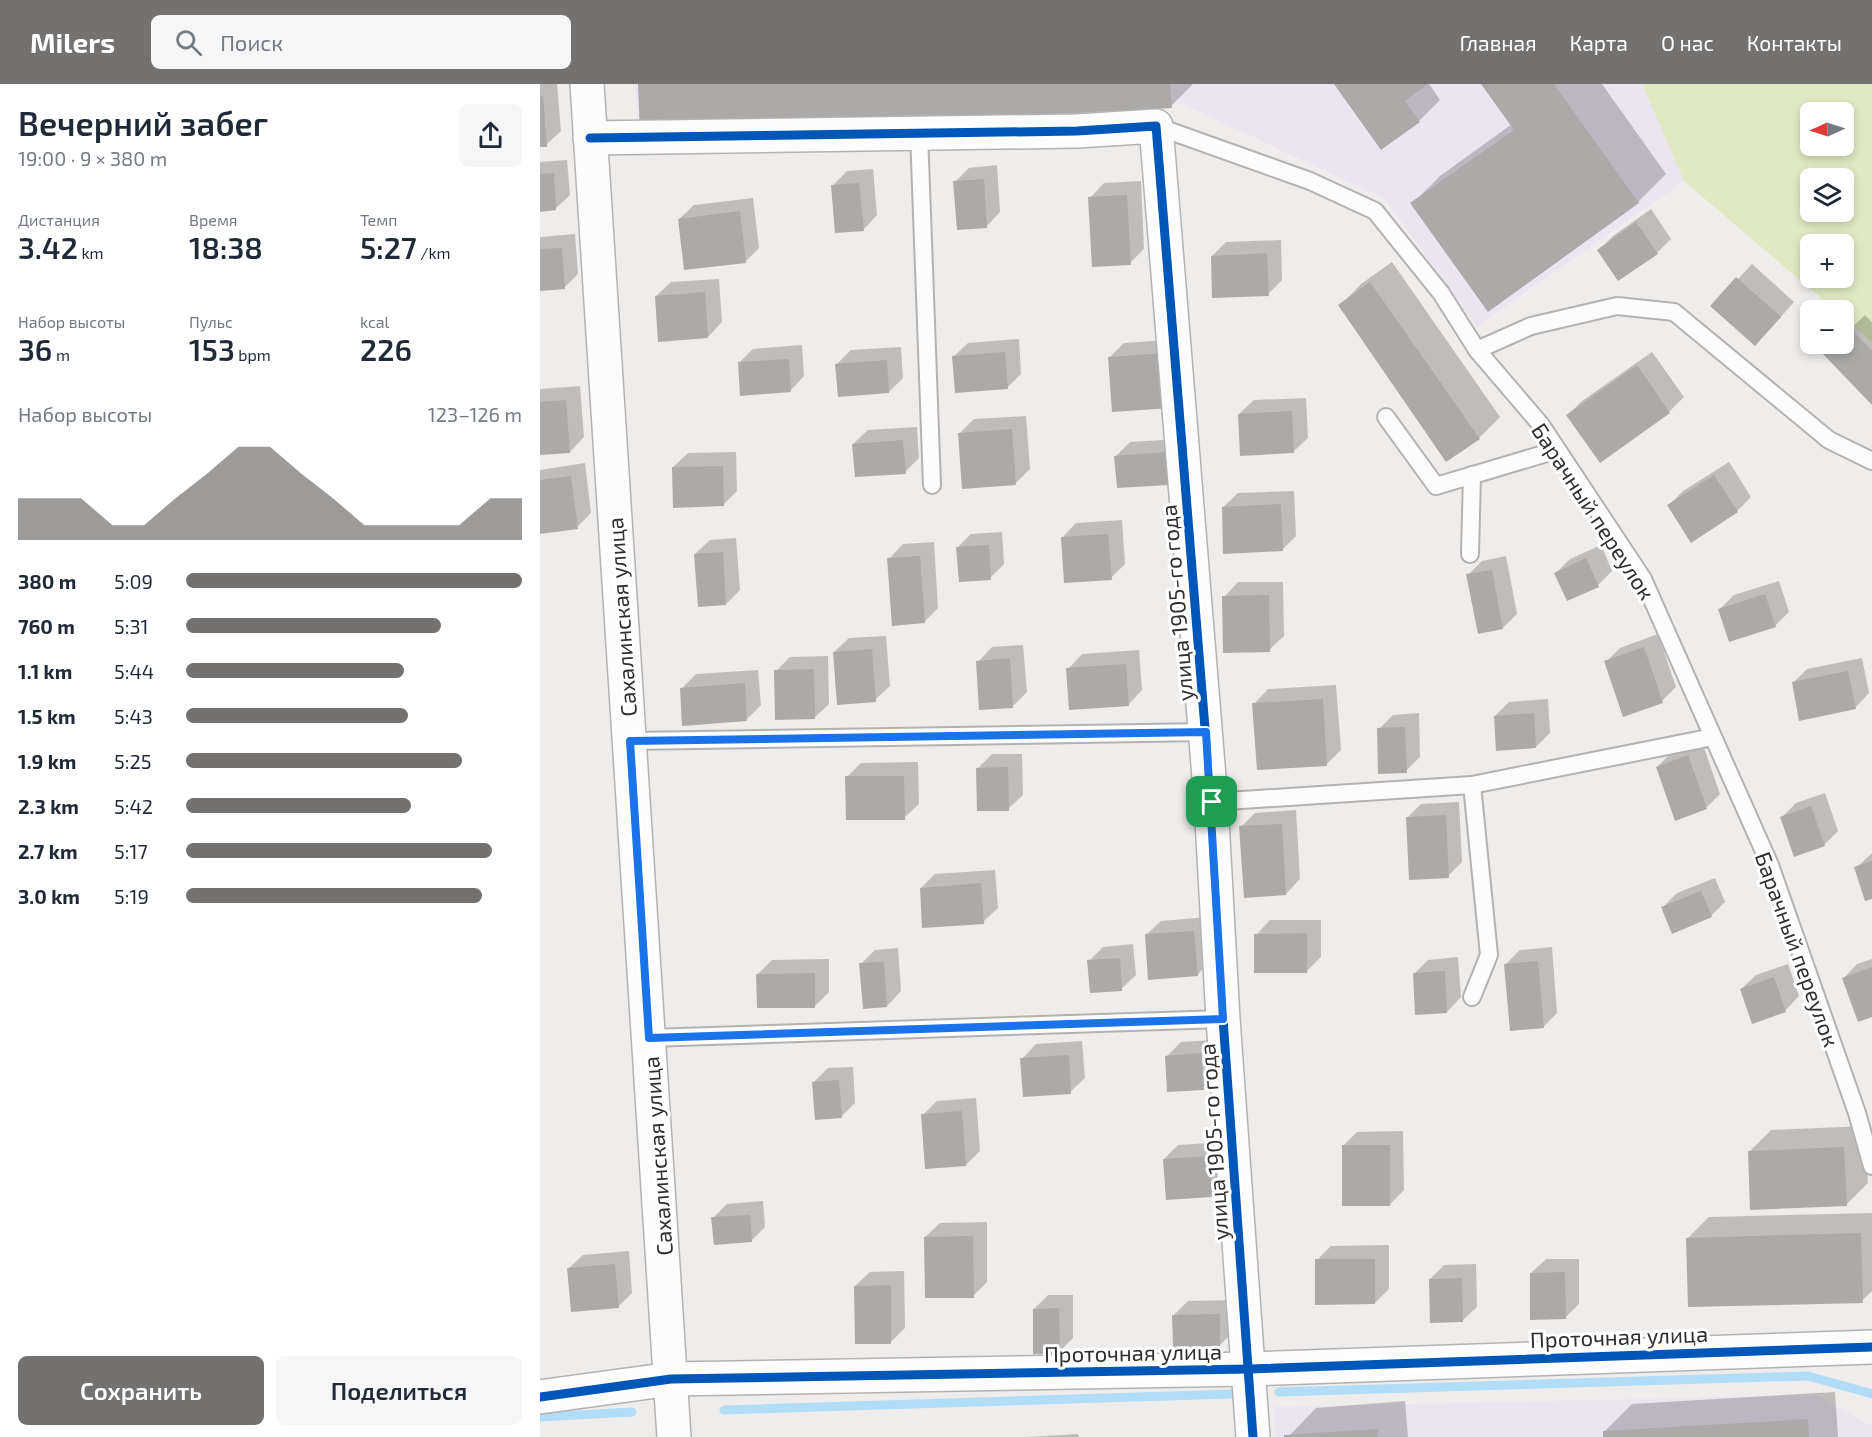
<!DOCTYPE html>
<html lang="ru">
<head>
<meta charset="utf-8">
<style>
  :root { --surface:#fff; --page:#f6f6f7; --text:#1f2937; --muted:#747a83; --accent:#747270 }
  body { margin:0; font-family:"Exo 2",sans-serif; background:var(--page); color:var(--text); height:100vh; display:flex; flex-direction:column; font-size:22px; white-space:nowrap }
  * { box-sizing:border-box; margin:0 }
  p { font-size:20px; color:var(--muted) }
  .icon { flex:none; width:33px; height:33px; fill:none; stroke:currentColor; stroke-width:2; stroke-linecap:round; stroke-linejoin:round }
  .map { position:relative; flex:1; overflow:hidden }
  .drawer { display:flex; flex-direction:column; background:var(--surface); width:540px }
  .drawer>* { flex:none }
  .needle { width:39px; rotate:267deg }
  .controls { position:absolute; left:1260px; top:18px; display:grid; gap:12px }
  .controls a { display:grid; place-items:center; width:54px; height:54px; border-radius:9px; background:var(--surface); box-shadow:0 3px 9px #0003; font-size:30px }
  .pin { position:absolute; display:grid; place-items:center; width:51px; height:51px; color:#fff; margin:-26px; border-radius:12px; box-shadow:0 3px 9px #0006 }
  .round { display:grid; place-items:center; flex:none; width:63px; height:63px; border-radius:9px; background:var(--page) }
  .overview { display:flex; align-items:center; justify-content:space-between; height:102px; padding:0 18px }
  h1 { font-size:33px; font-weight:600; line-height:45px }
  .stats { display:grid; grid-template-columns:repeat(3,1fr); gap:9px; height:102px; padding:6px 18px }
  .stats div { display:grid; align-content:center }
  .stats b { font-size:30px; font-weight:600 }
  .stats small { font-size:16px; font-weight:400 }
  .stats p { font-size:16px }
  .chart { height:168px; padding:12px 18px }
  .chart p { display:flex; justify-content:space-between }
  .chart svg { width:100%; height:108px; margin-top:6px; fill:var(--accent); opacity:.7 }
  .primary-button { display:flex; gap:12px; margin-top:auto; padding:12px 18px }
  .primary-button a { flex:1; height:69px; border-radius:9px; background:var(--accent); color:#fff; font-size:24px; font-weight:600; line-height:69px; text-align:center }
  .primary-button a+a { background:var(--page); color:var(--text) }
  ul { padding:0 18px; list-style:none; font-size:20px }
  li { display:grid; grid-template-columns:96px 72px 1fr; align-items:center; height:45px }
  li i { height:15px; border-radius:8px; background:var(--accent) }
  header { display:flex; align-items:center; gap:36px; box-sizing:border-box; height:84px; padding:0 30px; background:var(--accent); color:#fff }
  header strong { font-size:28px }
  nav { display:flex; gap:33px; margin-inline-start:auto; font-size:21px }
  .search { width:420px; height:54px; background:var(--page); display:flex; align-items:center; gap:15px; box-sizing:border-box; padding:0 21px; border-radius:9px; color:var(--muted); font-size:22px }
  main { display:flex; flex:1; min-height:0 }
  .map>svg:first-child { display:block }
</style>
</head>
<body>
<header>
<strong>Milers</strong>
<div class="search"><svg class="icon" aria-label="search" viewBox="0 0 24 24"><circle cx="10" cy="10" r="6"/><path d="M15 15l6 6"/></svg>Поиск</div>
<nav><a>Главная</a><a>Карта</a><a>О нас</a><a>Контакты</a></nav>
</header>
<main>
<section class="drawer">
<div class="overview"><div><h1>Вечерний забег</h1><p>19:00 · 9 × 380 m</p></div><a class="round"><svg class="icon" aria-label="share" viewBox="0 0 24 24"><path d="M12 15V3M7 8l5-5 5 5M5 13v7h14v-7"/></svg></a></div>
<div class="stats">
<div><p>Дистанция</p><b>3.42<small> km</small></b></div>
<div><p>Время</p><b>18:38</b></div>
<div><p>Темп</p><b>5:27<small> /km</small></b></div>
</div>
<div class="stats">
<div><p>Набор высоты</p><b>36<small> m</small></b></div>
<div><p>Пульс</p><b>153<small> bpm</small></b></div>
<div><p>kcal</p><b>226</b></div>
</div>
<div class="chart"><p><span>Набор высоты</span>123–126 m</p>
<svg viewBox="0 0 160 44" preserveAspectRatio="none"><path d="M0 44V27L10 27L20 27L30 38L40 38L50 27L60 17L70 6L80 6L90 17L100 27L110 38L120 38L130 38L140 38L150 27L160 27V44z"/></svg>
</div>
<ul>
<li><b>380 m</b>5:09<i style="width:100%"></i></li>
<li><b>760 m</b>5:31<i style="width:76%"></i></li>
<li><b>1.1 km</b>5:44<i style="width:65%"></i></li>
<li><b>1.5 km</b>5:43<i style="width:66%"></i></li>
<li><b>1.9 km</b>5:25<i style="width:82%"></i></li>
<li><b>2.3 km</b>5:42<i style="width:67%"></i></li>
<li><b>2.7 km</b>5:17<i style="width:91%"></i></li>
<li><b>3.0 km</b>5:19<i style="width:88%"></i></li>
</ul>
<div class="primary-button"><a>Сохранить</a><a>Поделиться</a></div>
</section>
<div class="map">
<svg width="1332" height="1353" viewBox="0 0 1332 1353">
  <rect width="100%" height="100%" fill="#efedeb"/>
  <g fill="#eae5f0">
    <polygon points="95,0 1102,0 1144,97 937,242 845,115 641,19 98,52"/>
    <polygon points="1274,1311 1332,1342 1332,1353 736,1353 734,1323"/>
  </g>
  <path fill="#e0e9c2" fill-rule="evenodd" d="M 1102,0 L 1332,0 L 1332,258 L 1304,234 L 1304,226 L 1295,226 L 1144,97 ZM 1270,28 L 1304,28 L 1304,62 L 1270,62 ZM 1270,94 L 1304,94 L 1304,128 L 1270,128 ZM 1270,160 L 1304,160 L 1304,194 L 1270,194 Z"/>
  <g fill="#0003">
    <polygon points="0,0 17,0 21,47 6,61 0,62"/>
    <polygon points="99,0 653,0 631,22"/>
    <polygon points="796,0 889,0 900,16 879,37"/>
    <polygon points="943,0 1062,0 1126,90 1098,118 872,120 900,92 972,40"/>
    <polygon points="27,76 30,111 15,125 0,126 0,78"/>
    <polygon points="457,81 460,128 446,143 415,98 429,84"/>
    <polygon points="333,85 337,131 323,146 293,101 307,87"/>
    <polygon points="601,97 604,165 590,179 550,114 564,99"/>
    <polygon points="213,114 219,164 205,178 139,135 154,121"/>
    <polygon points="1111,125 1131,155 1117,169 1059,166 1073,152"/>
    <polygon points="35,150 38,190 24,204 0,206 0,153"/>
    <polygon points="741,156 742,196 728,210 672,172 686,158"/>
    <polygon points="852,178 960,333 939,354 800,222 821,200"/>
    <polygon points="1212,180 1254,218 1229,246 1173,222"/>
    <polygon points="179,195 182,238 168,253 116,212 131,198"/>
    <polygon points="1325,231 1332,238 1332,319 1285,270 1295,260 1304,260 1304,251"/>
    <polygon points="479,255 481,290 467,304 413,273 428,259"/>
    <polygon points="641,255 630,322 570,273 584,259"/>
    <polygon points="262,261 264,292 250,307 199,279 213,265"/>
    <polygon points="361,263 363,294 349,308 297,280 311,266"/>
    <polygon points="1112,268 1144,313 1129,328 1060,377 1028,331 1042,317"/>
    <polygon points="40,302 44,353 30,368 0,370 0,305"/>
    <polygon points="766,314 768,354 753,368 699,330 714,316"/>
    <polygon points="486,332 490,385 476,399 419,350 434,335"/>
    <polygon points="377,343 379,374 365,388 313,360 328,346"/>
    <polygon points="640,355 642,385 628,399 576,372 590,358"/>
    <polygon points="196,368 197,407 183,421 133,383 148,369"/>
    <polygon points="1189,378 1211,413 1197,427 1129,421 1143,407"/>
    <polygon points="45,379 51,429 37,443 0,448 0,386"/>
    <polygon points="754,407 756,452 742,466 683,423 698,409"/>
    <polygon points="582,436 585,480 571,494 522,454 536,439"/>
    <polygon points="462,448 464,480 450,494 417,464 431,450"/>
    <polygon points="196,454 200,506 186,520 155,470 170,456"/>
    <polygon points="394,458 398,524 384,538 349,475 363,460"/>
    <polygon points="1061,461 1072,487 1058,501 1016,489 1030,475"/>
    <polygon points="966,472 977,530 963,544 928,491 942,477"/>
    <polygon points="1239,497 1249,528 1235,542 1180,525 1194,511"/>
    <polygon points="698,498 743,498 744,552 729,566 684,513"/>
    <polygon points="1118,550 1136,603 1122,617 1066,578 1080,564"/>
    <polygon points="346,552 350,602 335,616 294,568 309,554"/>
    <polygon points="483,561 487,608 473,622 438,578 452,563"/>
    <polygon points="599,566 602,606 588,621 528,585 542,570"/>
    <polygon points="288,572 289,620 274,634 236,587 250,573"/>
    <polygon points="1322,574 1329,609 1315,624 1253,599 1267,585"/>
    <polygon points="218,586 221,621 207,635 142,604 156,590"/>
    <polygon points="796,601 801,666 787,680 714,620 728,605"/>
    <polygon points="1008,615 1010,649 996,663 955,632 969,618"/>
    <polygon points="879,629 880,673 866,687 839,645 853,631"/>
    <polygon points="1162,658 1180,710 1166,724 1117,683 1131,669"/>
    <polygon points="452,670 482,670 483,711 468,725 438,684"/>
    <polygon points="378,678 379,720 364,734 307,693 321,679"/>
    <polygon points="1285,709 1298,747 1284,761 1242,733 1256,719"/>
    <polygon points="919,718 922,778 908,792 867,734 881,720"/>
    <polygon points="756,726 760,795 746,810 701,743 715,729"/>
    <polygon points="1332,769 1332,813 1316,784"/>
    <polygon points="455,786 458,824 443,838 381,804 395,790"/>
    <polygon points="1175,794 1185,818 1171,832 1123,823 1137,809"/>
    <polygon points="668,833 671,877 657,891 606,851 621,837"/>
    <polygon points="730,836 781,836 781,873 767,887 716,851"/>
    <polygon points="593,860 596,891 581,905 549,877 563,863"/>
    <polygon points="1012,863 1017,929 1003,943 966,880 980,866"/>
    <polygon points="358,864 361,907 347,922 321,880 335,866"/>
    <polygon points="918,873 921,913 907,928 874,890 888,876"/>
    <polygon points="289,875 289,908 275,922 218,890 232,876"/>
    <polygon points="1332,875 1332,931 1303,895 1317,880"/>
    <polygon points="1248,880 1259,912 1245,927 1201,905 1216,891"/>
    <polygon points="675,956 677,990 663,1004 626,973 641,958"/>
    <polygon points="542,957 545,994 530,1008 482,975 496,960"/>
    <polygon points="313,983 315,1019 301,1033 273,999 288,984"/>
    <polygon points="436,1014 440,1067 426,1081 383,1031 397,1017"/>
    <polygon points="1325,1042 1328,1099 1306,1121 1209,1068 1231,1046"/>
    <polygon points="863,1047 864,1106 850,1120 803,1062 817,1048"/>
    <polygon points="683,1058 685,1097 671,1111 624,1075 638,1061"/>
    <polygon points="223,1117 225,1143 211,1157 173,1134 187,1120"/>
    <polygon points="1332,1129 1332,1207 1322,1217 1148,1154 1169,1133"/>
    <polygon points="447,1138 447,1198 433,1212 385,1153 400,1139"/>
    <polygon points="849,1161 849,1205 835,1219 777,1176 791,1162"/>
    <polygon points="89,1167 92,1209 78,1223 28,1185 43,1171"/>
    <polygon points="1006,1175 1039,1175 1039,1220 1025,1234 991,1189"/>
    <polygon points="936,1180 937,1223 922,1237 890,1195 904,1181"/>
    <polygon points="364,1187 365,1244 351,1258 315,1202 330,1188"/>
    <polygon points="508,1211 533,1211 533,1254 519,1268 494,1225"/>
    <polygon points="693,1216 693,1248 679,1262 634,1231 648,1217"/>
    <polygon points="1295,1308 1298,1353 1064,1353 1064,1348 1092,1320"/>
    <polygon points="865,1317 868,1353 748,1353 776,1324"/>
    <polygon points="538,1350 539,1353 486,1353"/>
  </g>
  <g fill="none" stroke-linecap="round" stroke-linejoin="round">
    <g stroke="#b2ddf9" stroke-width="9">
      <polyline points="739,1308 1268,1292 1332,1310"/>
      <polyline points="184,1326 691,1310"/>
      <polyline points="0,1333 92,1328"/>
    </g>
  </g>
  <g fill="#abaaa8">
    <polygon points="98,0 630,0 632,24 100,52"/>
    <polygon points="794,0 888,0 865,17 880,38 841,66"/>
    <polygon points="941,0 1014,0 1099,119 948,228 870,119 974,46"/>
    <polygon points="0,12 3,12 7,63 0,63"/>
    <polygon points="14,89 16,126 0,128 0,90"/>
    <polygon points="444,95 447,144 417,146 413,97"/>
    <polygon points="319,99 324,147 295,149 291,101"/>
    <polygon points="587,111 591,181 552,183 548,113"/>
    <polygon points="200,127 206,179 144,186 138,135"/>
    <polygon points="1096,138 1118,170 1078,197 1057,166"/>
    <polygon points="22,164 25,205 0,207 0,165"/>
    <polygon points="727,169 729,212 672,214 671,172"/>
    <polygon points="1196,193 1241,233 1215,262 1170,222"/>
    <polygon points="830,198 940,355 906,378 798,221"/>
    <polygon points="165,208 168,254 118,258 115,212"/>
    <polygon points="1310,244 1332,267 1332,321 1283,270 1293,260 1304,260 1304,250"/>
    <polygon points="465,268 468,305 415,309 412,272"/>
    <polygon points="627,269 631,324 572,328 568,273"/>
    <polygon points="249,275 251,308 200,312 198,278"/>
    <polygon points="347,276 349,309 298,313 295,280"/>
    <polygon points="1097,281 1130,329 1060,379 1026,331"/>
    <polygon points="26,316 30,369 0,371 0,318"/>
    <polygon points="752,327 754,369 700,372 698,330"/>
    <polygon points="472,345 476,401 422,405 418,349"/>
    <polygon points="363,356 366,390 315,393 312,360"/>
    <polygon points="626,368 628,401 577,404 574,372"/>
    <polygon points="183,382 184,422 133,424 132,383"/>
    <polygon points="1174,391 1198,428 1151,459 1127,421"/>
    <polygon points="31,392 38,445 0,450 0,396"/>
    <polygon points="741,420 743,467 683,470 682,423"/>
    <polygon points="568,450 572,496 524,499 521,453"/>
    <polygon points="449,461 451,496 419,498 416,463"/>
    <polygon points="183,468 186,521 158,523 154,470"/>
    <polygon points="380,472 385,539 352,542 347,474"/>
    <polygon points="1046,474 1059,503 1027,517 1014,489"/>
    <polygon points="952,486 963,545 938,550 926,490"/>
    <polygon points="1225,510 1236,543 1189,558 1178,525"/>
    <polygon points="729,511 730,568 683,569 682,512"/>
    <polygon points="1104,563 1123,619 1083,633 1064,577"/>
    <polygon points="332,565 336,618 297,621 293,568"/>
    <polygon points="470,574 473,624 439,626 436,577"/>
    <polygon points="586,580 589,622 529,626 526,584"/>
    <polygon points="274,585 275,635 235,636 234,586"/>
    <polygon points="1308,587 1316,625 1259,637 1252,598"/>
    <polygon points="205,599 207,637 142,642 140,604"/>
    <polygon points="783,615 787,682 717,686 712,619"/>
    <polygon points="994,629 996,664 956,667 954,632"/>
    <polygon points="865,643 867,689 838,690 837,644"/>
    <polygon points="1148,671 1167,725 1135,737 1116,683"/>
    <polygon points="468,683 469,727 437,727 436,684"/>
    <polygon points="305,692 364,692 365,736 306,736"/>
    <polygon points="1271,722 1285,762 1254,773 1240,733"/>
    <polygon points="906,731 909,794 869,796 866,733"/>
    <polygon points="742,740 746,811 704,814 699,742"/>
    <polygon points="1332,777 1332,815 1325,817 1314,783"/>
    <polygon points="441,799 444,840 382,844 380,804"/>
    <polygon points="1161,807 1172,833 1132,850 1121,823"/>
    <polygon points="654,847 658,892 608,896 605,850"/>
    <polygon points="767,849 767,889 714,889 714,850"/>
    <polygon points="580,874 582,907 550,909 547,876"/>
    <polygon points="998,877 1004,944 970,947 964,880"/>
    <polygon points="344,878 347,923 323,925 319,879"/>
    <polygon points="1332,883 1332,933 1318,938 1302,894"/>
    <polygon points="905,887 907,929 875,931 873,889"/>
    <polygon points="275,889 275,924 217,924 216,890"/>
    <polygon points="1234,893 1246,928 1212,940 1200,905"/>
    <polygon points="661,969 664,1006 627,1008 625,972"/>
    <polygon points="529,971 531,1010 483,1013 480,974"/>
    <polygon points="299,996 302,1034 275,1036 272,998"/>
    <polygon points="422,1027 426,1082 385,1085 381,1030"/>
    <rect x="802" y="1061" width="48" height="61"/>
    <polygon points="1304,1063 1307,1122 1210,1126 1208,1067"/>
    <polygon points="669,1072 672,1113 626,1116 623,1075"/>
    <polygon points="210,1131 212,1158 174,1161 171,1133"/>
    <polygon points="1321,1149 1323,1219 1148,1223 1146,1154"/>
    <polygon points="433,1152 434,1214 385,1214 384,1153"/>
    <polygon points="775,1175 835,1175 835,1220 775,1221"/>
    <polygon points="75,1180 79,1224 31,1228 27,1184"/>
    <polygon points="1025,1188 1026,1235 990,1236 990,1189"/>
    <polygon points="922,1194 923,1238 890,1239 889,1195"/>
    <polygon points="351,1201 351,1260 315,1260 314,1202"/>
    <polygon points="519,1224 520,1270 493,1270 493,1225"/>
    <polygon points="680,1230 680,1263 633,1264 632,1231"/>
    <polygon points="1268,1335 1269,1353 1063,1353 1063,1347"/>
    <polygon points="838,1345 838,1353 744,1353 744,1351"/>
  </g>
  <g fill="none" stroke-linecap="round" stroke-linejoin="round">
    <defs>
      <g id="service">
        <polyline points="616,42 770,97 835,127 901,209 937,266 1001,341 1103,495 1230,781 1317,1029 1332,1082"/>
        <polyline points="379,49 392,401"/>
        <polyline points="937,266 991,242 1077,222 1134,228 1289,356 1332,377"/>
        <polyline points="846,333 896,402 1017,366"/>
        <polyline points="930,470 932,391"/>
        <polyline points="90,657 666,648"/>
        <polyline points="671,718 932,701 1173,653"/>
        <polyline points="932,913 949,871 932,701"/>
        <polyline points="109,954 683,935"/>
      </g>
      <g id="minor">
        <polyline points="50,54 537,47 616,42 671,718 683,935 713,1353"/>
        <polyline points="0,1313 131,1295 709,1285 1332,1263"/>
      </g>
      <polyline id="primary" points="47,0 134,1353"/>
    </defs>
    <use href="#service" stroke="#b4b2b1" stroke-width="20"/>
    <use href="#minor" stroke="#b4b2b1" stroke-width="36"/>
    <use href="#primary" stroke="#b4b2b1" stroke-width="36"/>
    <use href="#service" stroke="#fdfcfc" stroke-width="16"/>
    <use href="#minor" stroke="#fdfcfc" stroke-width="33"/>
    <use href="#primary" stroke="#fdfcfc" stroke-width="33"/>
    <defs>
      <g id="cycleway">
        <polyline points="50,54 537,47 616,42 671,718 683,935 713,1353"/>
        <polyline points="0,1313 131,1295 709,1285 1332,1263"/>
      </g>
    </defs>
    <use href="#cycleway" stroke="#fff" stroke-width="13"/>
    <use href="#cycleway" stroke="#0057b8" stroke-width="9"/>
  </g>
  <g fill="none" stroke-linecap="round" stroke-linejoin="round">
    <defs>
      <polygon id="route" points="666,648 683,935 109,954 90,657"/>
    </defs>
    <use href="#route" stroke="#fff" stroke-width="12"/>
    <use href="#route" stroke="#1a73e8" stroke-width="8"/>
  </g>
  <g text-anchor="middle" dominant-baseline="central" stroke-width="6" stroke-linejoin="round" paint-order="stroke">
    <g font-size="22" fill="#312f2e" stroke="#fff">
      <text transform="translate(1054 427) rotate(57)">Барачный переулок</text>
      <text transform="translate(636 519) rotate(-95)">улица 1905-го года</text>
      <text transform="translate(81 533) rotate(-94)">Сахалинская улица</text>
      <text transform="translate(1258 865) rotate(70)">Барачный переулок</text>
      <text transform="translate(673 1058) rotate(-94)">улица 1905-го года</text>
      <text transform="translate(117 1072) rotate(-94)">Сахалинская улица</text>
      <text transform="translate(1079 1252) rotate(-2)">Проточная улица</text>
      <text transform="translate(593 1268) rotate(-1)">Проточная улица</text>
    </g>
  </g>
</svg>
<div class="controls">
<a><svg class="needle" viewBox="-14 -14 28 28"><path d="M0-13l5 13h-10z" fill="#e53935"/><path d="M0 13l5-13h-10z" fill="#747a83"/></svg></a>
<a><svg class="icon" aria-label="layers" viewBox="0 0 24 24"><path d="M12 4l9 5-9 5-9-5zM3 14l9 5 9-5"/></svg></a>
<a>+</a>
<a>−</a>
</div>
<div class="pin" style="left:672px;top:718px;background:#1e9e55"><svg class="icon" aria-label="arrive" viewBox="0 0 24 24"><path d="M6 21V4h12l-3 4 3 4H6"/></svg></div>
</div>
</main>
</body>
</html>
